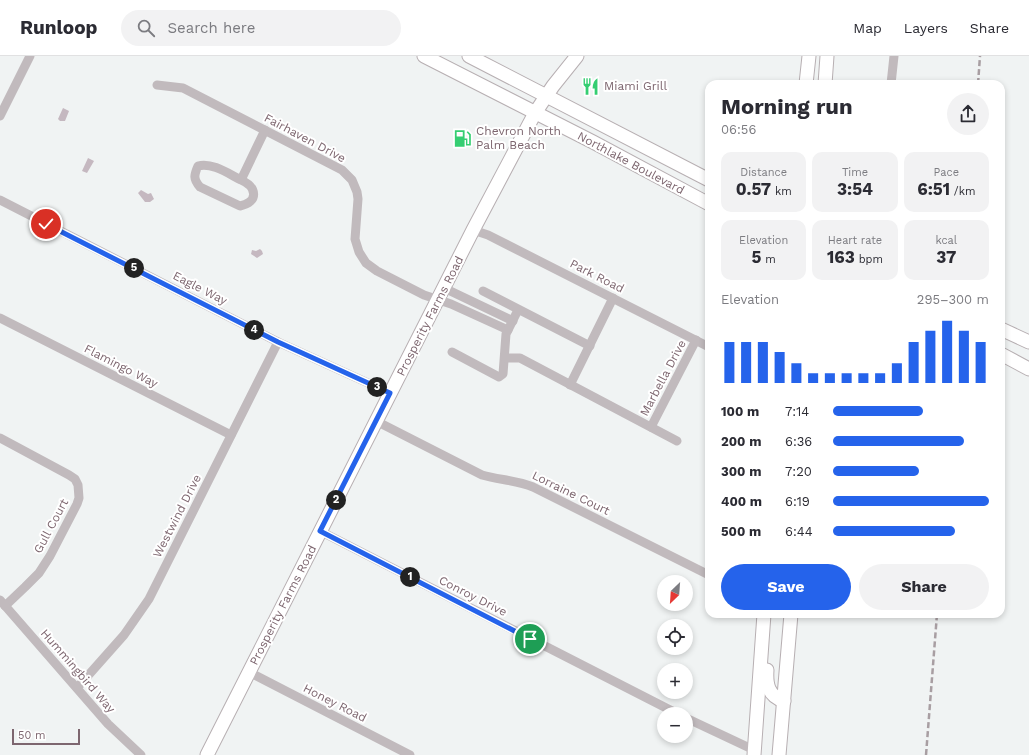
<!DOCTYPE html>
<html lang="en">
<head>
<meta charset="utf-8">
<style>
  :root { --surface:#fff; --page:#f2f2f3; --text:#2b2b33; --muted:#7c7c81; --line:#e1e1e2; --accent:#2563eb }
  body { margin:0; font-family:"Work Sans",sans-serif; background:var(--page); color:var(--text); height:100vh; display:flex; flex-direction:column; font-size:15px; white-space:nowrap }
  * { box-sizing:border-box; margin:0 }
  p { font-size:13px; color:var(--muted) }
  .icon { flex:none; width:22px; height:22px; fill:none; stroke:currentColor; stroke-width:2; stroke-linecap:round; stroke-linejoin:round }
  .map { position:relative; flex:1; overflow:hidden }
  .sheet { position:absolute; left:705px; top:24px; width:300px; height:538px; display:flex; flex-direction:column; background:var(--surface); border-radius:12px; box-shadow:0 2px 6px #0003 }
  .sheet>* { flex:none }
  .needle { width:26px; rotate:205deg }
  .fabs { position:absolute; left:657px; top:519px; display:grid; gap:8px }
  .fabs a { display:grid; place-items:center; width:36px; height:36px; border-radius:50%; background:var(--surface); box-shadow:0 2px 6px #0003; font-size:20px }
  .scale { position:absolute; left:12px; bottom:10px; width:68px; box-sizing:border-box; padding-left:4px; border:2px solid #7d666f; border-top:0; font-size:11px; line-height:14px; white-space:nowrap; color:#7d666f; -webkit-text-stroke:3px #fff; paint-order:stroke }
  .pin { position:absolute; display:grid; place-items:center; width:34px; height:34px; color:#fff; margin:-17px; border:2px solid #fff; border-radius:50%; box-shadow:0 1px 4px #0007 }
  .km { position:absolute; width:20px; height:20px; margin:-10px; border-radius:50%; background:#222; color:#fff; font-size:11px; line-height:20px; text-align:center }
  .round { display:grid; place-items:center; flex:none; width:42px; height:42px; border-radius:21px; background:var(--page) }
  .overview { display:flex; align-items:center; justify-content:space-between; height:68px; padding:0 16px }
  h1 { font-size:22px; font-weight:700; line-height:30px }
  .figures { display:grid; grid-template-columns:repeat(3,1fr); gap:6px; height:68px; padding:4px 16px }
  .figures div { display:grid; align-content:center; border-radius:10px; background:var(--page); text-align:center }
  .figures b { font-size:17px; font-weight:700 }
  .figures small { font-size:11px; font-weight:400 }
  .figures p { font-size:11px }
  .chart { height:112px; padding:8px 16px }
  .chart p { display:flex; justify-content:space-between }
  .chart svg { width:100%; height:72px; margin-top:4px; stroke:var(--accent); stroke-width:6 }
  .cta { display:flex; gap:8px; margin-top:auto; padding:8px 16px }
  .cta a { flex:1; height:46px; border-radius:24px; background:var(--accent); color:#fff; font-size:16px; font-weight:700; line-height:46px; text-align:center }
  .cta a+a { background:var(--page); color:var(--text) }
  ul { padding:0 16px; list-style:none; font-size:13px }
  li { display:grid; grid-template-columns:64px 48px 1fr; align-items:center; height:30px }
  li i { height:10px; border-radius:5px; background:var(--accent) }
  header { display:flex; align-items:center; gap:24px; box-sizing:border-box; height:56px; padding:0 20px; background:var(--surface); border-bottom:1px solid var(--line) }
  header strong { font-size:19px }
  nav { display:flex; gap:22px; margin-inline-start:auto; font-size:14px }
  .search { width:280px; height:36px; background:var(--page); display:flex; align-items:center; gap:10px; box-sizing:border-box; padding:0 14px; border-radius:22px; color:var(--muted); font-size:15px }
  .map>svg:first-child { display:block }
</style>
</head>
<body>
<header>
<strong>Runloop</strong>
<div class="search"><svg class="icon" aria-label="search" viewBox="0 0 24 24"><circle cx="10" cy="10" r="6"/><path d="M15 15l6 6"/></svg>Search here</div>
<nav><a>Map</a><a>Layers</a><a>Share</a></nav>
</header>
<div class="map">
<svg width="1029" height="699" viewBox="0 0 1029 699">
  <rect width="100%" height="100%" fill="#f0f3f3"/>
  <g fill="#c5b8c0">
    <polygon points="63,52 69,55 65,65 60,65 58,63"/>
    <polygon points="88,102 94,105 87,117 82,115"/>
    <polygon points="141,134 148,138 151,137 154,143 150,146 145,146 138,137"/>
    <polygon points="260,193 262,195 263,198 257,202 251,198 252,194 256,195"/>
  </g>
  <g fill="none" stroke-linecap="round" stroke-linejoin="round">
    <defs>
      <g id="secondary">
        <polyline points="424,0 593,86 709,148"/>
        <polyline points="469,0 709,124"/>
        <polyline points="806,28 809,0"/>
        <polyline points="825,28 827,0"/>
        <polyline points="1001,273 1029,286"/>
        <polyline points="1001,298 1029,313"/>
        <path d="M 767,614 C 766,628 768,640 784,645"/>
        <polyline points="207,699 473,174 535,57 553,30 577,0"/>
        <polyline points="754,699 764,558"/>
        <polyline points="779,699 791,558"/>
      </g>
    </defs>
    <use href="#secondary" stroke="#b7afb2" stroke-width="15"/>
    <g stroke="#c1babd" stroke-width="9">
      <polyline points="891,28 894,0"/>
      <polyline points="157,29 183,32 342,114 352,124 357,136 358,143 355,183 359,196 366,207 377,215 424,239 451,248 508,274"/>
      <polyline points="0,60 30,0"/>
      <path d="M 241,124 C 257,131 259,146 240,150 L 200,131 C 193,123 194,119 198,110 C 212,106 229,118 241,124 L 265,74"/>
      <polyline points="0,144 278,286 390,337"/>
      <polyline points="473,174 488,179 709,291"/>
      <polyline points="444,232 513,265"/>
      <polyline points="483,235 590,290"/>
      <polyline points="0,262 231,379"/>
      <polyline points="452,296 499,321 503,318 506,278 518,254"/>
      <polyline points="505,302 520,302 677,385"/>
      <polyline points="570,329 613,242"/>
      <path d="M 376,365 L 482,419 C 499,424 516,424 533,431 L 709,519"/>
      <polyline points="651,371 696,284"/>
      <polyline points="0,382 69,419 75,423 78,429 79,442 77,448 50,500 39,517 25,531 5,550"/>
      <polyline points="320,475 678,658"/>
      <polyline points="0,544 108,668 141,699"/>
      <polyline points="249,616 410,699"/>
      <polyline points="77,632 124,579 149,543 278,286"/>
      <polyline points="686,662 754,694"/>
    </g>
    <use href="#secondary" stroke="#fff" stroke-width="13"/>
    <g stroke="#a89ea2" stroke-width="2.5" stroke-dasharray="6 3" stroke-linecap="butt">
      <polyline points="978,28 980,0"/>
      <polyline points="926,699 937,558"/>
    </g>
  </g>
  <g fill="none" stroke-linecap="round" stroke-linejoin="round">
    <defs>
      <polyline id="route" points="46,168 278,286 390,337 320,475 530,583"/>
    </defs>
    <use href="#route" stroke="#fff" stroke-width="8"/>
    <use href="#route" stroke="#2563eb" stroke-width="5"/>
  </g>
  <defs>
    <symbol id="restaurant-bare" viewBox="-9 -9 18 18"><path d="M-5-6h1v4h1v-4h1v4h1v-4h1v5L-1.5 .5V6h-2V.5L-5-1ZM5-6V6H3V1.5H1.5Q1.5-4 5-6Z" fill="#35ce72" stroke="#fff" stroke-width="2.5" paint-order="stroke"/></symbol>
    <symbol id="fuel-bare" viewBox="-9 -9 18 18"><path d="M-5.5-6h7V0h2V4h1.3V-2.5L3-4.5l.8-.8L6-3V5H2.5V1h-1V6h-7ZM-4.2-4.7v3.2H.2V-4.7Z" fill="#35ce72" stroke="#fff" stroke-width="2.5" paint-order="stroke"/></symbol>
  </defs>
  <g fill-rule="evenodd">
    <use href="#restaurant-bare" x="578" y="18" width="25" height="25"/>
    <use href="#fuel-bare" x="450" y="70" width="25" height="25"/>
  </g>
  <g text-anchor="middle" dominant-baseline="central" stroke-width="4" stroke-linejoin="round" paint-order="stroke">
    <g font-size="12" fill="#7d666f" stroke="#fff" text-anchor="start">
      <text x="604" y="30">Miami Grill</text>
      <text x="476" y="75">Chevron North<tspan x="476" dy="14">Palm Beach</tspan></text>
    </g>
    <g font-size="12" fill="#7d666f" stroke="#fff">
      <text transform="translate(305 82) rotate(28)">Fairhaven Drive</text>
      <text transform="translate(631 107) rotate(28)">Northlake Boulevard</text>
      <text transform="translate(597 220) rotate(27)">Park Road</text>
      <text transform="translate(200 232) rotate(27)">Eagle Way</text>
      <text transform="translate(430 260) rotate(-63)">Prosperity Farms Road</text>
      <text transform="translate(121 310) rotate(27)">Flamingo Way</text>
      <text transform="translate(663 322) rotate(-62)">Marbella Drive</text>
      <text transform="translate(571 437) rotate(26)">Lorraine Court</text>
      <text transform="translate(177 460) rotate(-63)">Westwind Drive</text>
      <text transform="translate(51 470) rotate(-62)">Gull Court</text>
      <text transform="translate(473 540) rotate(27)">Conroy Drive</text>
      <text transform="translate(283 549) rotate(-63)">Prosperity Farms Road</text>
      <text transform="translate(78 615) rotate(49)">Hummingbird Way</text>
      <text transform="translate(335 647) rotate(27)">Honey Road</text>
    </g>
  </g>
</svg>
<div class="fabs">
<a><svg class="needle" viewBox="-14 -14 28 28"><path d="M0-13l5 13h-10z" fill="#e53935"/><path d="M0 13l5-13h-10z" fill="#7c7c81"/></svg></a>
<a><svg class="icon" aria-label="locate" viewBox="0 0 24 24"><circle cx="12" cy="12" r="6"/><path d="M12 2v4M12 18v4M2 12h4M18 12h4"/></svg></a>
<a>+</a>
<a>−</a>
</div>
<div class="scale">50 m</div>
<div class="pin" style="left:530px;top:583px;background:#1e9e55"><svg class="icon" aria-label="arrive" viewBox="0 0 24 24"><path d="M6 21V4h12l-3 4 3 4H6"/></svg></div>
<div class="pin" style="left:46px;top:168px;background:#d93025"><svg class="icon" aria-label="check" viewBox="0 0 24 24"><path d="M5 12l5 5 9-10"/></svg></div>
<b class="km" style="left:410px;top:521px">1</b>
<b class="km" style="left:336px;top:444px">2</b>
<b class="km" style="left:377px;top:331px">3</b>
<b class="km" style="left:254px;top:274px">4</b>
<b class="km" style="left:134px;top:212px">5</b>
<section class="sheet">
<div class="overview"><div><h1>Morning run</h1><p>06:56</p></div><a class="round"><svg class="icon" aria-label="share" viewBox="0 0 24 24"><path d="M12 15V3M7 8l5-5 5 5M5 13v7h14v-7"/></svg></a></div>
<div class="figures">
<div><p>Distance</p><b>0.57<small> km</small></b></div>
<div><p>Time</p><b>3:54</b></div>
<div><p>Pace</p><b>6:51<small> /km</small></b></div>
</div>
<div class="figures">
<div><p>Elevation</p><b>5<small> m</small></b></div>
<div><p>Heart rate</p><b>163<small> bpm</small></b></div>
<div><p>kcal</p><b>37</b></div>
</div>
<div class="chart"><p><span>Elevation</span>295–300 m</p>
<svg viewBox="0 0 160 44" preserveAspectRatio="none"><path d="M5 44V19M15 44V19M25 44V19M35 44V25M45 44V32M55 44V38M65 44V38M75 44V38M85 44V38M95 44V38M105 44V32M115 44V19M125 44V12M135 44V6M145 44V12M155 44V19"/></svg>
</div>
<ul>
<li><b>100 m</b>7:14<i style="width:58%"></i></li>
<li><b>200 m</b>6:36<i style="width:84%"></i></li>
<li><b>300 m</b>7:20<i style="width:55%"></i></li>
<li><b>400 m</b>6:19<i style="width:100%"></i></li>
<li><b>500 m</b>6:44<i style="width:78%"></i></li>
</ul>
<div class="cta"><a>Save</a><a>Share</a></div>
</section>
</div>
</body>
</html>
